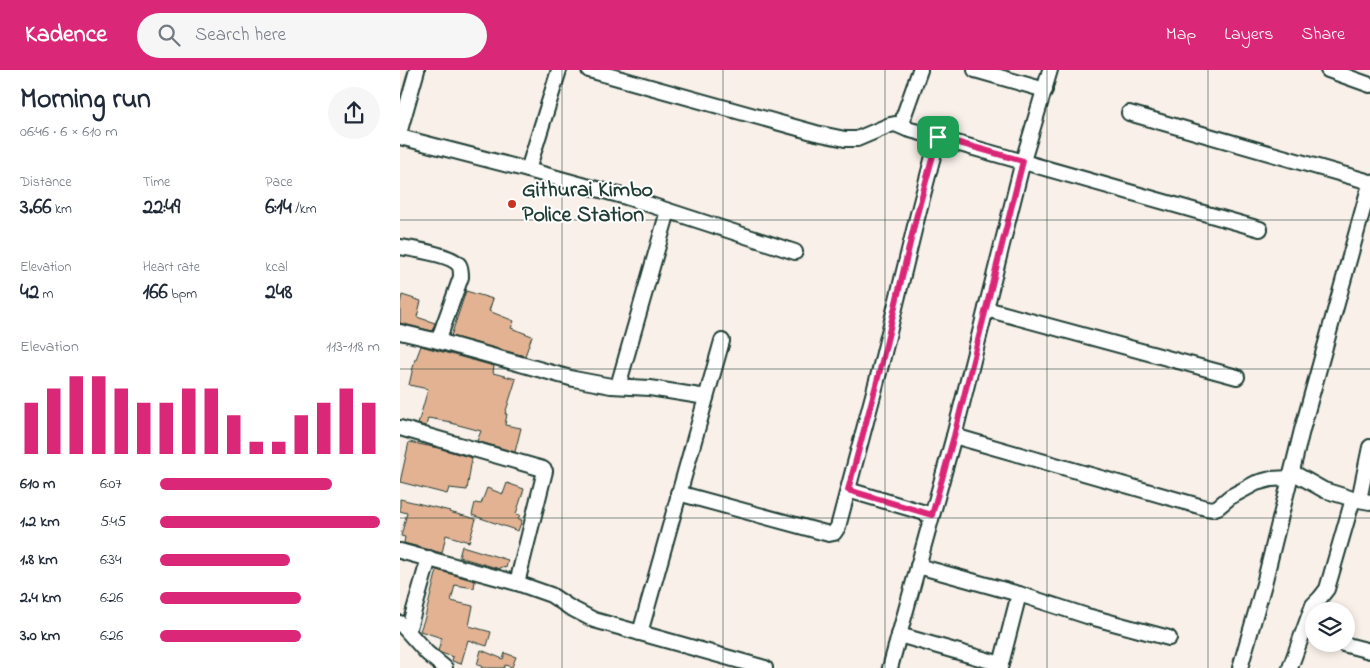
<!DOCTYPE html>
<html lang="en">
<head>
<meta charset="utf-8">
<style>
  :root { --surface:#fff; --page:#f6f6f7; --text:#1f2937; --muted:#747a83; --accent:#db2777 }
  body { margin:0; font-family:"Indie Flower",sans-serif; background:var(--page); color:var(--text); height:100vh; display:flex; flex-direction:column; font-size:19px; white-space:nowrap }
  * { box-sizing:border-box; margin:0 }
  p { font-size:16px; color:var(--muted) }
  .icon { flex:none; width:28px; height:28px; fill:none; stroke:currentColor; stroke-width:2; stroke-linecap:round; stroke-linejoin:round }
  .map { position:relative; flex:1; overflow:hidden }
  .sheet { display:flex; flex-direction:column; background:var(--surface); width:400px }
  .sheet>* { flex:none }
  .buttons { position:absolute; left:905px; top:532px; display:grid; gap:10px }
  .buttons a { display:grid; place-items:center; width:50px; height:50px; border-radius:50%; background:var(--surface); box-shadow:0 2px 8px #0003; font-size:25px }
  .pin { position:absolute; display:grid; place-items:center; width:42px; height:42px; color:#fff; margin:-21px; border-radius:10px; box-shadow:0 2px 8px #0006 }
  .round { display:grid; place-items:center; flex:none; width:52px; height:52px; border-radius:26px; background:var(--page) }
  .summary { display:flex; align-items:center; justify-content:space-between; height:85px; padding:0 20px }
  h1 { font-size:28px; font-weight:700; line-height:38px }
  .stats { display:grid; grid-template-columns:repeat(3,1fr); gap:8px; height:85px; padding:5px 20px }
  .stats div { display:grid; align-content:center }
  .stats b { font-size:21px; font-weight:700 }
  .stats small { font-size:14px; font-weight:400 }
  .stats p { font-size:14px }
  .chart { height:140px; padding:10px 20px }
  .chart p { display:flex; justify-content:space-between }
  .chart svg { width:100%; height:90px; margin-top:5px; stroke:var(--accent); stroke-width:6 }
  ul { padding:0 20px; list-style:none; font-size:16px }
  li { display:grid; grid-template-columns:80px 60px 1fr; align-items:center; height:38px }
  li i { height:12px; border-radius:6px; background:var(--accent) }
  header { display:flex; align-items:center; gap:30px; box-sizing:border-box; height:70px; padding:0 25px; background:var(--accent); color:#fff }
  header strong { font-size:24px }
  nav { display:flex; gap:28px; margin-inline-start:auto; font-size:18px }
  .search { width:350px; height:45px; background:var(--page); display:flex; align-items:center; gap:12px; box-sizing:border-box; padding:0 18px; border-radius:28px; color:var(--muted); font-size:19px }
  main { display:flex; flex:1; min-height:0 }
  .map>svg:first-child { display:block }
</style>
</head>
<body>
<header>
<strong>Kadence</strong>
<div class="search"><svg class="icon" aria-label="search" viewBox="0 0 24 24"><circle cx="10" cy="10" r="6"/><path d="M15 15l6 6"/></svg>Search here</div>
<nav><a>Map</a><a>Layers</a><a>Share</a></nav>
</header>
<main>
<section class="sheet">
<div class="summary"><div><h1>Morning run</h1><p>06:46 · 6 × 610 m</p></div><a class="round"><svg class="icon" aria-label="share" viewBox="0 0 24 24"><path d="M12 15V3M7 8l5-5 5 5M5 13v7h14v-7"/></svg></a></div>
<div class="stats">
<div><p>Distance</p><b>3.66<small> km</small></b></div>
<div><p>Time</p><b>22:49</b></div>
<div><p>Pace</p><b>6:14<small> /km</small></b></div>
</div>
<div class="stats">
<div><p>Elevation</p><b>42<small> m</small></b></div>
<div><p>Heart rate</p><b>166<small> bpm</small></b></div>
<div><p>kcal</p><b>248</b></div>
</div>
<div class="chart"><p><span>Elevation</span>113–118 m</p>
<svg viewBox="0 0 160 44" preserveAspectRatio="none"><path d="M5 44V19M15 44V12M25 44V6M35 44V6M45 44V12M55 44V19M65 44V19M75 44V12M85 44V12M95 44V25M105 44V38M115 44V38M125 44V25M135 44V19M145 44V12M155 44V19"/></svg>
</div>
<ul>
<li><b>610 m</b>6:07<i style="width:78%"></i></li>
<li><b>1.2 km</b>5:45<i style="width:100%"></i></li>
<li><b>1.8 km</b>6:34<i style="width:59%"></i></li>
<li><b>2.4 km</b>6:26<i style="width:64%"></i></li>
<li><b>3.0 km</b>6:26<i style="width:64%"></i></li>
</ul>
</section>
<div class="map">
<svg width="970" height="598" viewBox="0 0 970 598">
  <rect width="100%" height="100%" fill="#f9f0e9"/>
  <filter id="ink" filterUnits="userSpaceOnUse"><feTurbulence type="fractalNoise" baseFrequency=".02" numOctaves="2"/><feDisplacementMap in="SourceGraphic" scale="10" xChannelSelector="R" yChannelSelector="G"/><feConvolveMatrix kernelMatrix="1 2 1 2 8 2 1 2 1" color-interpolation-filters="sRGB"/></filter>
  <g filter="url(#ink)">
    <g fill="#e2b293" stroke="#1f3d34">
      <polygon points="66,221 93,229 89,241 114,251 111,258 132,266 125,286 51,266"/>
      <polygon points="2,225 21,231 17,247 35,253 32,261 0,253 0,234"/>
      <polygon points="21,276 94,296 93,303 116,309 105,344 107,344 105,355 121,358 115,382 77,371 81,361 51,353 51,352 28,348 26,356 18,354 28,319 9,315 15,289 16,289"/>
      <polygon points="9,372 38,378 72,388 67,420 49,418 47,424 0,412"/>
      <polygon points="107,413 124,419 116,444 120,445 118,449 122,450 118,461 72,445 75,433 81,434 87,418 103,424"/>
      <polygon points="0,429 50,441 49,442 76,449 69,472 46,465 42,483 4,473 5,467 1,466 7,443 0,441"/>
      <polygon points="62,476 108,490 106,498 101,497 100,499 59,487"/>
      <polygon points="37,500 75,511 74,518 55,515 51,531 73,536 69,556 91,562 87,576 68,570 61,594 52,591 53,587 41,583 38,581 42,568 20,561 25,547"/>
      <polygon points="81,580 103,589 105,583 116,587 112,597 105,595 104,598 81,598 82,596 77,595"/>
    </g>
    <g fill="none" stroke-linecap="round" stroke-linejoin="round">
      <defs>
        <g id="minor">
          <polyline points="189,0 416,63 445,69 457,69 490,55 495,54 507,59"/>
          <polyline points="520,0 504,45 503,53 507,59 860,159"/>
          <polyline points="575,0 645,20"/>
          <polyline points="928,0 970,15"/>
          <polyline points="729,43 970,112"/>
          <polyline points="0,60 17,0"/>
          <polyline points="0,67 128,100 226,127 395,182"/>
          <polyline points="128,100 159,0"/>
          <path d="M 0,177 C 13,179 52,185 59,195 C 61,198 61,202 61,207 L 38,271"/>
          <polyline points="586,239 837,307"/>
          <polyline points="0,262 38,271 174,309 211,316 250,318 306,327"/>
          <polyline points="218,316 268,141"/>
          <polyline points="0,358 143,399 145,401 117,513"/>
          <polyline points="554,366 806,438 813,439 818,437 830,427 856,413 871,409 890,408"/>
          <polyline points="892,402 924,420 953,429 970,432"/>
          <polyline points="448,420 532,445"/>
          <polyline points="278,423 429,464 434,463 438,457 480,299 517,148 538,67"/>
          <polyline points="959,430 970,377"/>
          <polyline points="0,481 117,513 151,525 169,537 194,550 365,598"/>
          <polyline points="518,496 619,524 687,546 769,568"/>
          <polyline points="0,553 27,583 45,598"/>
          <polyline points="8,561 29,488"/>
          <polyline points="240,563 322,271"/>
          <polyline points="499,565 601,594"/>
          <polyline points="943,574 970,581"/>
          <polyline points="490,598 554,366 623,91 650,0"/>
          <polyline points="600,598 619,524"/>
          <polyline points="840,598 864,514 902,360 970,114"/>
          <polyline points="890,598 913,535 920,528 927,519 953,429"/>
        </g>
      </defs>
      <use href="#minor" stroke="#1f3d34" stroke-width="18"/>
      <use href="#minor" stroke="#fff" stroke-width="14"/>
    </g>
  </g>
  <g fill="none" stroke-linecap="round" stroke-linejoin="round" filter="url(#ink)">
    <defs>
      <polygon id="route" points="538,67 623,91 554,366 532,445 448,420 480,300 516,148"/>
    </defs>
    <use href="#route" stroke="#fff" stroke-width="10"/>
    <use href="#route" stroke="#db2777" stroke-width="6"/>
  </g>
  <path fill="none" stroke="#1f3d34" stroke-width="1" stroke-opacity="0.55" d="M 162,0 L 162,598M 323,0 L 323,598M 485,0 L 485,598M 647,0 L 647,598M 808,0 L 808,598M 0,150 L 970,150M 0,299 L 970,299M 0,448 L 970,448"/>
  <circle fill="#c8321e" stroke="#fff" stroke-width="2" cx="112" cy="134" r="5"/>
  <g text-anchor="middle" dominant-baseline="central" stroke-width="4" stroke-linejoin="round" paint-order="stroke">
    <g font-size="22" font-weight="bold" fill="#1f3d34" stroke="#fff" text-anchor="start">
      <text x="122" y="121">Githurai Kimbo<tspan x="122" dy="25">Police Station</tspan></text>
    </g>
  </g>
</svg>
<div class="buttons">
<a><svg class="icon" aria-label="layers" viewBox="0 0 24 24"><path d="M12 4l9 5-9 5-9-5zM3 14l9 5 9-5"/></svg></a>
</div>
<div class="pin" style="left:538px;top:67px;background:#1e9e55"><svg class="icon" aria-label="arrive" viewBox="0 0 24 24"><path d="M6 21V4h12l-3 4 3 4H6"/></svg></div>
</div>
</main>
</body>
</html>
